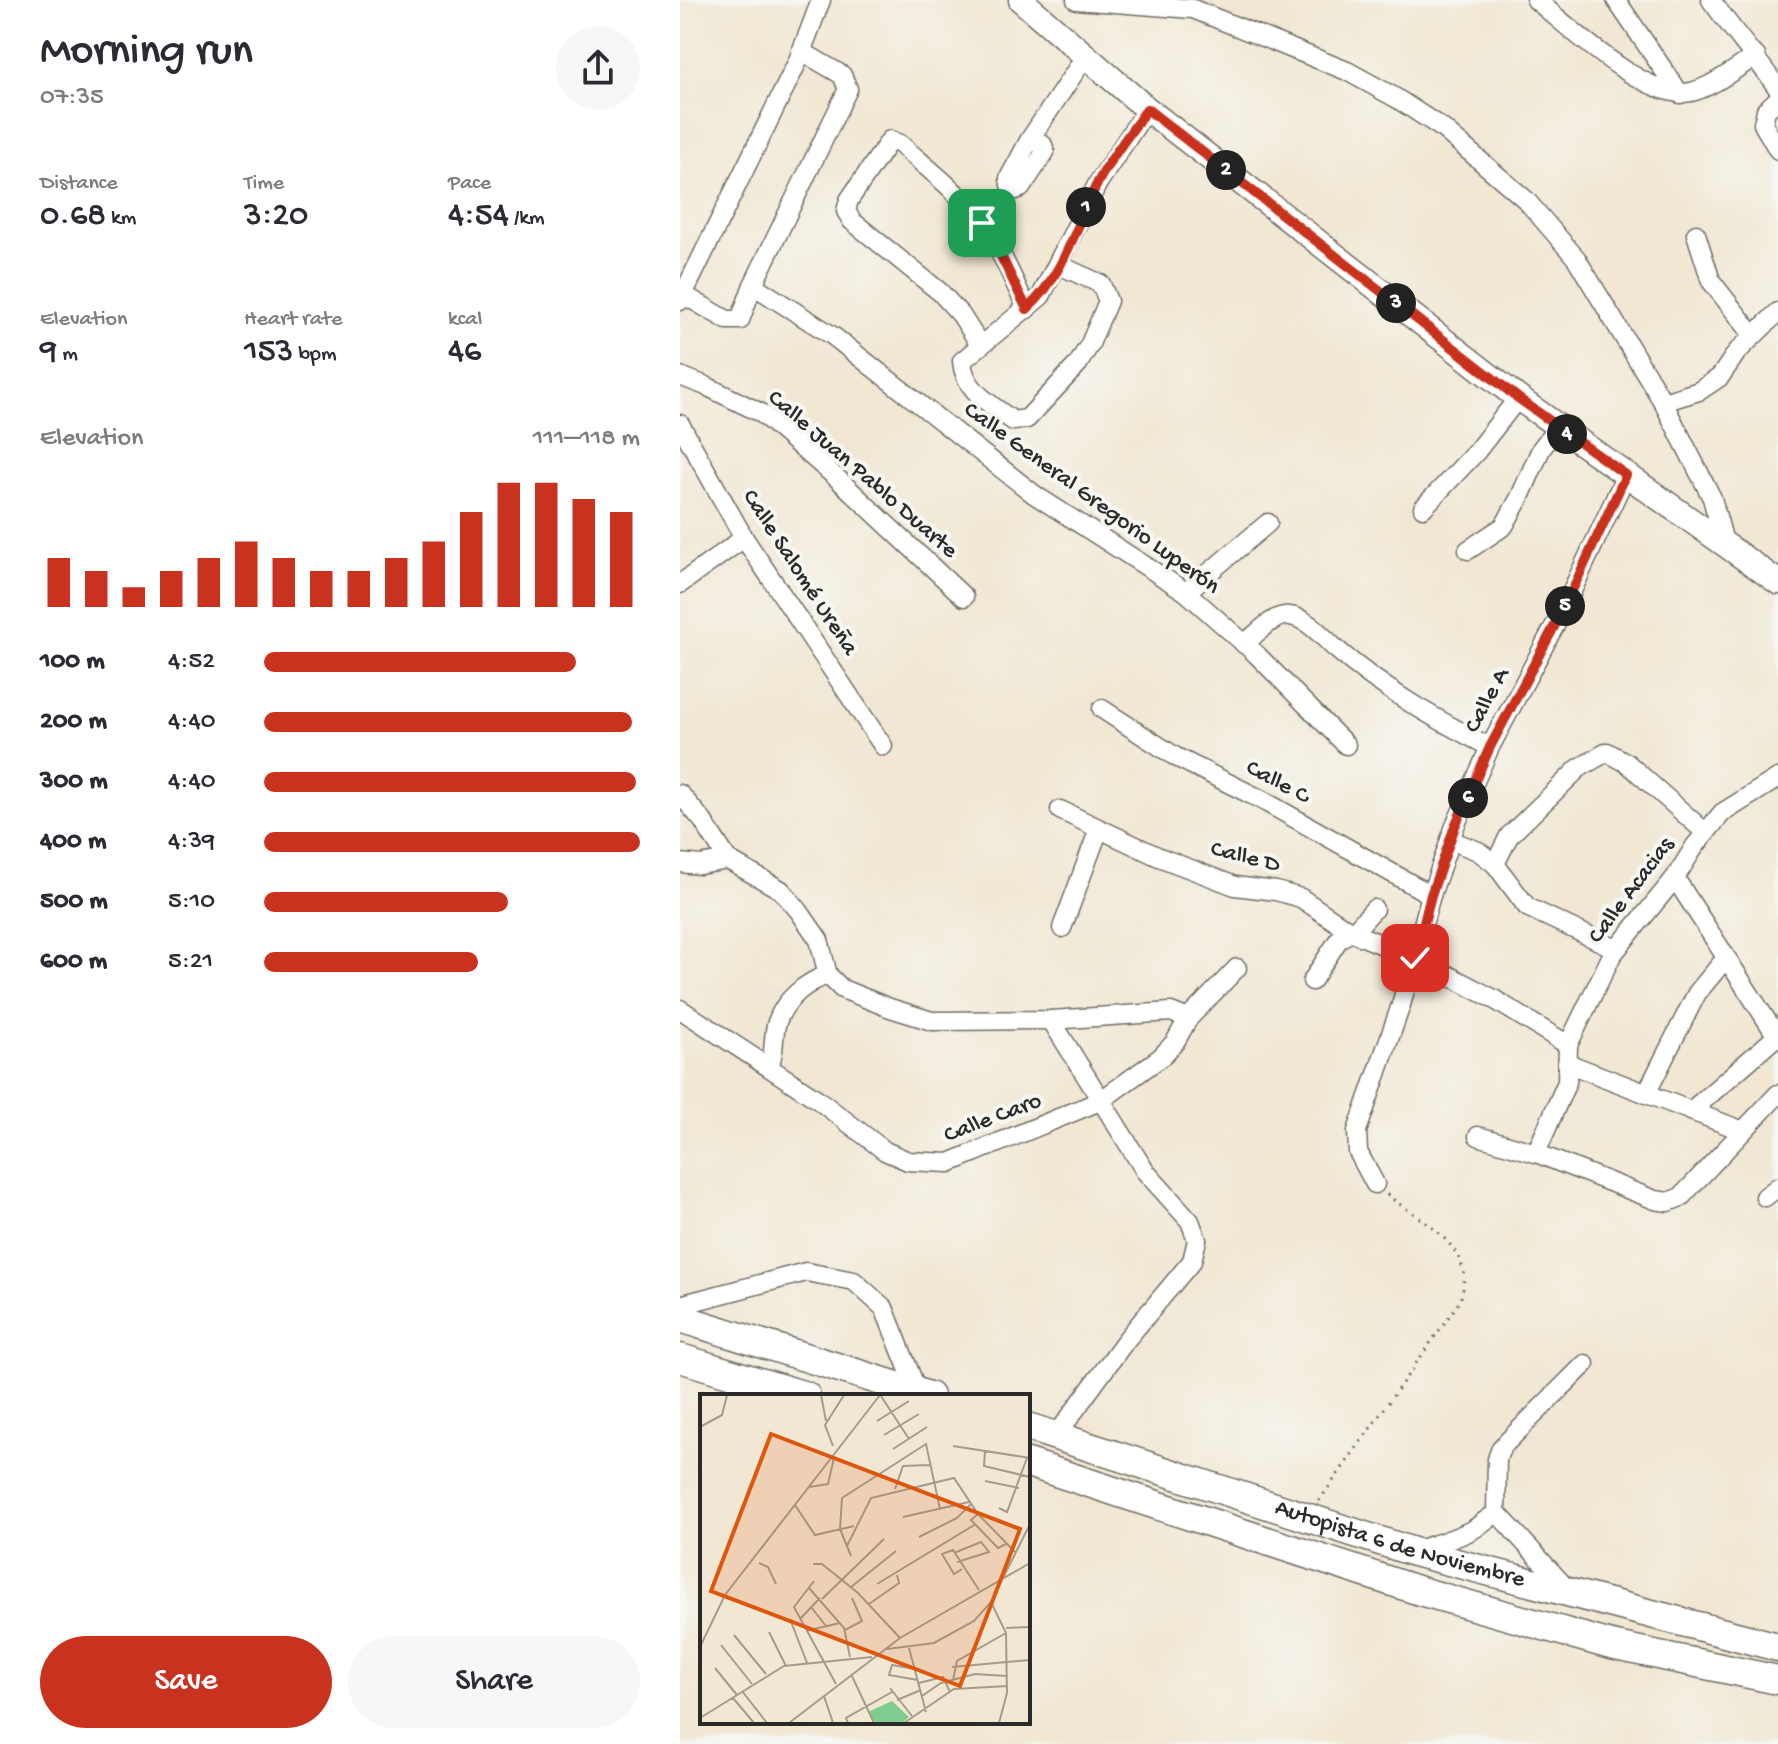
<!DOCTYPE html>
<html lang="en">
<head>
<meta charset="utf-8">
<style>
  :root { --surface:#fff; --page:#f7f7f7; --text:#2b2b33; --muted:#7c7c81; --accent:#c8321e }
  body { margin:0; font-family:"Gochi Hand",sans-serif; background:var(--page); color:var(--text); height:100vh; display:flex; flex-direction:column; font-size:30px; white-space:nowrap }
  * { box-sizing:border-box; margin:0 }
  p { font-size:26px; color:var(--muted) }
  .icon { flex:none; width:44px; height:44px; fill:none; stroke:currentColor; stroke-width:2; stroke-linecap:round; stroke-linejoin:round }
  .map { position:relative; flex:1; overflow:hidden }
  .details { display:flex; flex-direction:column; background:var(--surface); width:680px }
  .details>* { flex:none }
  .pin { position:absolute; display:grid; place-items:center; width:68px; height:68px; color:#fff; margin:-34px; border-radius:16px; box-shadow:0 4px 12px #0006 }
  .km { position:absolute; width:40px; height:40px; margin:-20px; border-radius:50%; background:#222; color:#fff; font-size:22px; line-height:40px; text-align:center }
  .round { display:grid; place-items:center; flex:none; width:84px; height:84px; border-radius:42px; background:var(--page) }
  .head { display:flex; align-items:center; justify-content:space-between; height:136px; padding:0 40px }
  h1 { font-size:44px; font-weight:600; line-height:60px }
  .stats { display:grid; grid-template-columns:repeat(3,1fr); gap:12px; height:136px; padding:8px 40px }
  .stats div { display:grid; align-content:center }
  .stats b { font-size:34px; font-weight:600 }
  .stats small { font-size:22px; font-weight:400 }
  .stats p { font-size:22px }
  .chart { height:224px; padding:16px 40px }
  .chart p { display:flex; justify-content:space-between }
  .chart svg { width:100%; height:144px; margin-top:8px; stroke:var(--accent); stroke-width:6 }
  .primary-button { display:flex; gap:16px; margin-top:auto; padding:16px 40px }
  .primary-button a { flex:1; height:92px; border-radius:48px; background:var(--accent); color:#fff; font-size:32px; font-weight:600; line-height:92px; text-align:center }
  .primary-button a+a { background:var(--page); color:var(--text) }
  ul { padding:0 40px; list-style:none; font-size:26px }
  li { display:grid; grid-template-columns:128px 96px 1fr; align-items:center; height:60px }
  li i { height:20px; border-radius:10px; background:var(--accent) }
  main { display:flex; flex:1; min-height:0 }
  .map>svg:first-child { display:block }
</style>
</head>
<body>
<main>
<section class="details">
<div class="head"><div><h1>Morning run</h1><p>07:35</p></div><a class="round"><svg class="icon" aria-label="share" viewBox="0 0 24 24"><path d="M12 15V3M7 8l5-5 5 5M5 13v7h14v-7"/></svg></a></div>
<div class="stats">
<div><p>Distance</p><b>0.68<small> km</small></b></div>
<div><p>Time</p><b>3:20</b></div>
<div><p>Pace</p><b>4:54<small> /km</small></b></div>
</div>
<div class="stats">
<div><p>Elevation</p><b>9<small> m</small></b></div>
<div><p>Heart rate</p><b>153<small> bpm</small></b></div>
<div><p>kcal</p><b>46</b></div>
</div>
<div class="chart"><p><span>Elevation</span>111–118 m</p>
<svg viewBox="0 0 160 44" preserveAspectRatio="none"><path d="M5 44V29M15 44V33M25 44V38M35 44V33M45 44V29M55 44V24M65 44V29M75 44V33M85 44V33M95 44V29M105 44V24M115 44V15M125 44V6M135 44V6M145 44V11M155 44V15"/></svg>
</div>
<ul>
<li><b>100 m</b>4:52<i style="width:83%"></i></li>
<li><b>200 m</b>4:40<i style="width:98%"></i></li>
<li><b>300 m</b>4:40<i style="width:99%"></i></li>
<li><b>400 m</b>4:39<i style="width:100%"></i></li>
<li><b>500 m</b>5:10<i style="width:65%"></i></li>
<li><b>600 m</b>5:21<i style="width:57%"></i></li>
</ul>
<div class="primary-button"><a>Save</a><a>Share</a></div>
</section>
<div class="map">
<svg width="1098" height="1744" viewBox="0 0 1098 1744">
  <rect width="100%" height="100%" fill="#f6f6f2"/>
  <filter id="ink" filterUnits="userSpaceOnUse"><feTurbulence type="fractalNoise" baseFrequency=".0125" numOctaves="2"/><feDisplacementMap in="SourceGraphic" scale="16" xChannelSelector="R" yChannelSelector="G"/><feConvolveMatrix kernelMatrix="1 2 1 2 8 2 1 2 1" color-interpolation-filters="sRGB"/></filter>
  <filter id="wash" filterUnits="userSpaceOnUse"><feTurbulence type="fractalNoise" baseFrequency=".006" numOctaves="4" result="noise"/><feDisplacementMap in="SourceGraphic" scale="32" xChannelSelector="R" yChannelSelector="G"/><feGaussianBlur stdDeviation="1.8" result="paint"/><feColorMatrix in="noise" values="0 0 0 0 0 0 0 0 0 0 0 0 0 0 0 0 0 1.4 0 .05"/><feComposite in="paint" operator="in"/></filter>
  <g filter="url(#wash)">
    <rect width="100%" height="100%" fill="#f1e7d2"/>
  </g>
  <g filter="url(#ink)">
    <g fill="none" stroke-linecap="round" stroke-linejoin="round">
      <defs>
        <g id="minor">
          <polyline points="396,0 513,9 667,71 716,98 762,128 846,200 896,258 983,402 1032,498 1044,542"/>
          <path d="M 856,0 C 889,27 968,102 1011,92 C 1031,88 1058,67 1076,56"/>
          <polyline points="936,0 1000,94"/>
          <path d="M 1031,0 C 1053,31 1077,58 1098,89"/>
          <polyline points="1098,99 1086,110 1083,124 1098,150"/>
          <polyline points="350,139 363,145 365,152 341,188 336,190 330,185 329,178 350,139 405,57"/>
          <polyline points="1016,234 1031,281 1073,335"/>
          <path d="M 379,265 L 421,284 L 428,301 L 410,344 L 398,364 L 347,419 L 333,421 C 311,404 284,391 282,361 L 361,296 L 418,183 L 467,109"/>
          <polyline points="73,285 153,336 355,495 506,592 576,654 666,745"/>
          <polyline points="4,295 47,320 60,320 73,285 168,89 162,75 121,51"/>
          <polyline points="0,301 117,63 141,0"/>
          <path d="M 300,345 L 281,315 L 260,292 L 172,221 L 166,211 L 169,200 L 210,140 L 220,144 C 247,168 279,192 300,221 C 320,247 333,279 347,309"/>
          <polyline points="0,376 26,386 81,413 158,479 284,597"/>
          <polyline points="983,402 1019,391 1040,377 1057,352 1098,312"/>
          <polyline points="0,424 64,538 203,746"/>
          <polyline points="743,508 796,452 838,398"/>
          <polyline points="788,550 824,526 840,497 861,449 878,427"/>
          <polyline points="0,584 64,538"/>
          <polyline points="506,592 588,523"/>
          <path d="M 564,644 C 576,635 594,613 610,616 C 627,618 643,637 655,648 C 702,689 755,719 810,747"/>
          <polyline points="422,709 496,757 582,800 751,895"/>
          <polyline points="0,794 23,821 48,860 101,890 119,911 139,940 148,975 162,989 210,1008 252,1021 371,1020 491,1012 508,1019"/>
          <polyline points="380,810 479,857 555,886 596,891 621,898 671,932 735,958 812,998 888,1045"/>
          <polyline points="770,840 798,851 815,864 847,907 936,949"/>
          <polyline points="0,863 20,865 48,860"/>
          <polyline points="815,864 829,836 899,768 927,752 947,763 1026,833"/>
          <polyline points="995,878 1098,1038"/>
          <polyline points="382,928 419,829"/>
          <polyline points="632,981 659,939 676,929 694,909"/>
          <polyline points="0,1009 137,1099 205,1151 228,1161 269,1163 420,1101 481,1057 495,1042 508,1019 557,968"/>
          <polyline points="371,1020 465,1171 510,1221 517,1240 512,1261 446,1340 376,1436"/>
          <polyline points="887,1063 1063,1131"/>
          <path d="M 89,1066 C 96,1051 92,1037 97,1022 C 105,999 126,982 148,975"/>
          <polyline points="966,1094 1017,993 1046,958"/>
          <polyline points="1011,1111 1097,1036"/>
          <polyline points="798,1136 856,1153 975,1200 988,1202 1001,1197 1098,1094"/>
          <polyline points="856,1153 887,1082 888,1045 932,955 995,878 1015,846 1042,813 1098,778"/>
          <polyline points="695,1184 678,1152 677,1131 721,1005 751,895 775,826 810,747 883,610 946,475"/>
          <polyline points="1085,1197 1098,1187"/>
          <polyline points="0,1305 126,1272 174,1281 204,1308 238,1393"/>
          <polyline points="816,1514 817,1459 821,1448 905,1364"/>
          <path d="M 737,1550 C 756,1544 775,1539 792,1530 C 802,1525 808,1515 819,1515 L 889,1591"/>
        </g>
        <polyline id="major" points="341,0 467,109 838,398 1098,582"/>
        <g id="highway">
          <polyline points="0,1318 249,1396"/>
          <polyline points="0,1358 126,1396"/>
          <path id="s1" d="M 348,1427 L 734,1552 L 1098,1647"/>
          <polyline points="348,1463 740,1591 931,1645 1098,1680"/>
        </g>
      </defs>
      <use href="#minor" stroke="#706d65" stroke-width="21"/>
      <use href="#major" stroke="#706d65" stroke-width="27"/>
      <use href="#highway" stroke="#706d65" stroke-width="31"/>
      <path stroke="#706d65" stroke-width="3" stroke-dasharray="2 6" stroke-linecap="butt" d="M 639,1501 L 780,1301 C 782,1294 785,1283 784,1275 C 779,1236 731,1215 705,1193"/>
      <use href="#minor" stroke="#fff" stroke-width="18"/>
      <use href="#major" stroke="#fff" stroke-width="24"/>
      <use href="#highway" stroke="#fff" stroke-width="28"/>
    </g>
  </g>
  <g fill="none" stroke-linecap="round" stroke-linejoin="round" filter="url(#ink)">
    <defs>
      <path id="route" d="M 302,223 L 319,252 L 347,309 C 382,278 396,227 416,186 C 429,159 450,134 467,109 L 838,398 L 946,475 L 883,610 L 810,747 L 775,826 L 751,895 L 735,958"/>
    </defs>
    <use href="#route" stroke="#fff" stroke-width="16"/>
    <use href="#route" stroke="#c8321e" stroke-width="10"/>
  </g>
  <g text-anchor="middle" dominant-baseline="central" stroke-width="8" stroke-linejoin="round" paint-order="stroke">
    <g font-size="24" fill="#2b2b2b" stroke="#f6f6f2">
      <text transform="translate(182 475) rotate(41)">Calle Juan Pablo Duarte</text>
      <text transform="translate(411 499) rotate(36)">Calle General Gregorio Luperón</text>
      <text transform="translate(119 573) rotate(57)">Calle Salomé Ureña</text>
      <text transform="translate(808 701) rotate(-62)">Calle A</text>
      <text transform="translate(597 783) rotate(28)">Calle C</text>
      <text transform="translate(565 858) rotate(14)">Calle D</text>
      <text transform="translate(952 891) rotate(-53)">Calle Acacias</text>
      <text transform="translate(313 1119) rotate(-21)">Calle Caro</text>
      <text stroke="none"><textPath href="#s1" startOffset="390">Autopista 6 de Noviembre</textPath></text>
    </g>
  </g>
  <g transform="translate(20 1394)">
    <rect width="330" height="330" fill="#f1e7d2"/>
    <path d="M 192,307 L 209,323 L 202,329 L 176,329 L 168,318 Z" fill="#7ecd8d"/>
    <path fill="none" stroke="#a29c8f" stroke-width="2" d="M 121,1 L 126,27M 181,2 L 209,45M 177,27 L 209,7M 0,33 L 22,21 L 27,1M 184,41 L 219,20M 133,52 L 125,31 L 144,1M 253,52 L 330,64M 193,55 L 227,33M 285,57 L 284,72 L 330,83M 285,87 L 319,94M 109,93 L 128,90 L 134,64M 195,95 L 203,72 L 230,71M 95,111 L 115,141 L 154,132M 299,114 L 307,118 L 327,64M 278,120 L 271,126 L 298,154 L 306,150M 203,123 L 269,108M 219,143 L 257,124 L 271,110M 147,152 L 171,104 L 254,84 L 278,120 L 315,158M 254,159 L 281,148 L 289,158 L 257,168M 151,162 L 140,135 L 142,104 L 226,50 L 240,115M 59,169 L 68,173 L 76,190M 113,170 L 122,170 L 158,199 L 200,244M 262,175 L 254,180 L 242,160 L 253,156 L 279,196M 114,187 L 94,213 L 136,290M 177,190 L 276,130M 151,193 L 196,157M 109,194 L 144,234 L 150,263M 122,205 L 184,145M 291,208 L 306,239 L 307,299 L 299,329M 169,210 L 199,189 L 197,181M 111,213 L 126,232M 90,225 L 107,269M 100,225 L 120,204M 306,234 L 330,233M 145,236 L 162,227 L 152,204M 106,237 L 140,229M 69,238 L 86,272M 34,241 L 66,280M 21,251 L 52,290M 0,253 L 25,201 L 180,1M 209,254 L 226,318M 187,255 L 234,249 L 274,227 L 291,208 L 330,130M 252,273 L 330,266M 15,274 L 37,301M 215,275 L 192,271 L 189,281 L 218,286M 151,280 L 174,329M 253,286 L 257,267 L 306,239M 219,289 L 243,283 L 250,298M 190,294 L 212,322M 42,297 L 67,329M 124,302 L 133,329M 222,302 L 241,289 L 275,280 L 307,282M 33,304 L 54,329M 197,306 L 221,296M 0,324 L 84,272 L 172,263M 89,329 L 200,244 L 330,169M 148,329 L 146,324 L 192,298M 204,329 L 254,295 L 307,292"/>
    <path fill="#df570e" fill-opacity="0.15" stroke="#df570e" stroke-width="4" d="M 71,40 L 320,135 L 260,292 L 11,197 Z"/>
    <rect width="330" height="330" fill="none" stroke="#2b2b2b" stroke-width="4"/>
  </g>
</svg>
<div class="pin" style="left:302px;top:223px;background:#1e9e55"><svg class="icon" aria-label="arrive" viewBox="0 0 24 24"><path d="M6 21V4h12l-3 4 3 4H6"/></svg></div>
<div class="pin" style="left:735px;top:958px;background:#d93025"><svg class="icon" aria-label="check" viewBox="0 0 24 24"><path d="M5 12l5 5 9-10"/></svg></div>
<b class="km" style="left:406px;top:207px">1</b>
<b class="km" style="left:546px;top:170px">2</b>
<b class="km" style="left:716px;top:303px">3</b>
<b class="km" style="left:887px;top:434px">4</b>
<b class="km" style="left:885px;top:606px">5</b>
<b class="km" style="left:788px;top:798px">6</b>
</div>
</main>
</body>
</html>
